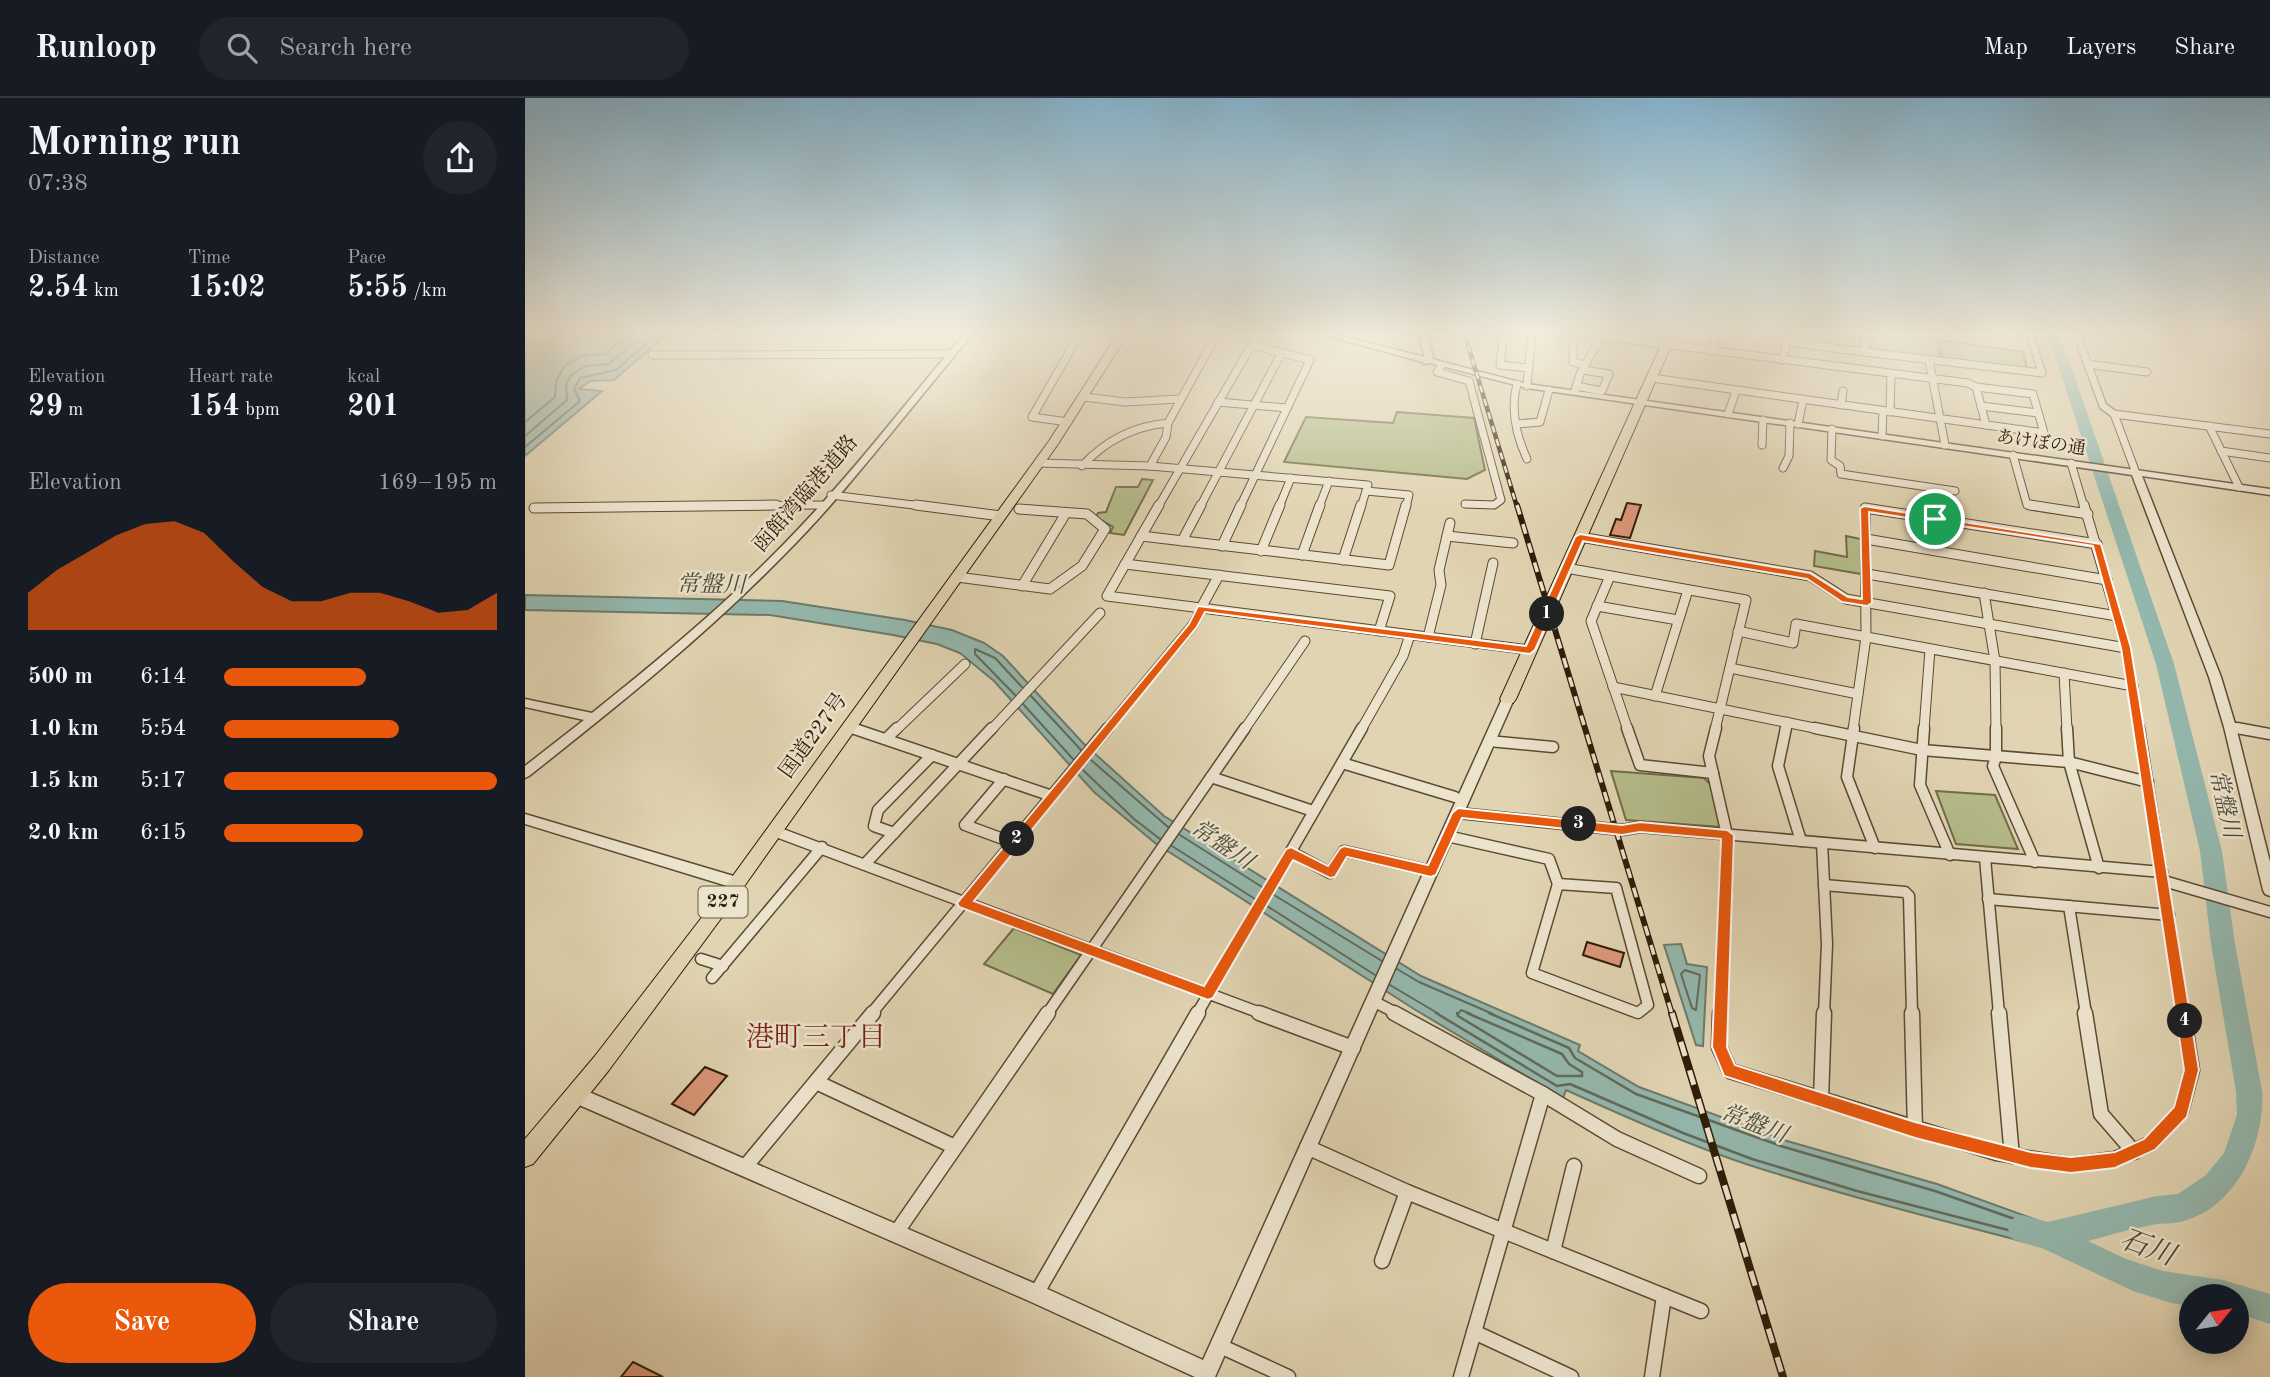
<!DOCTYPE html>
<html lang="en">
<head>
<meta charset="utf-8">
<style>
  :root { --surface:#171b24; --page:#20242c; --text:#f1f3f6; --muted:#9ea1a6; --line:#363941; --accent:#ea580c }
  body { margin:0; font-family:"Old Standard TT","Noto Serif JP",serif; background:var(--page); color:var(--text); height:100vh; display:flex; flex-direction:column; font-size:26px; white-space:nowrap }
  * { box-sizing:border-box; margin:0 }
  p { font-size:23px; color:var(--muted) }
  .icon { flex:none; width:38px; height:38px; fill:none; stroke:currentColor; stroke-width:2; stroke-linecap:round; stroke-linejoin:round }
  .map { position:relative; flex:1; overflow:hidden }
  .side { display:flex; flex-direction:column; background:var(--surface); width:525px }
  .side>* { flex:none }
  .needle { width:46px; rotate:60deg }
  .buttons { position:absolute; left:1654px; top:1186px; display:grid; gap:14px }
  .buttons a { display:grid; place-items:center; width:70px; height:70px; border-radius:50%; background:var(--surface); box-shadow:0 4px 18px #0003; font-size:35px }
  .pin { position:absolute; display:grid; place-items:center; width:60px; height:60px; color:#fff; margin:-30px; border:4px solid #fff; border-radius:50%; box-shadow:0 2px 7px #0007 }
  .km { position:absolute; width:35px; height:35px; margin:-18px; border-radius:50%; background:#222; color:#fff; font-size:19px; line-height:35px; text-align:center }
  .round { display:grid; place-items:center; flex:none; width:74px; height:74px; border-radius:37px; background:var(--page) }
  .summary { display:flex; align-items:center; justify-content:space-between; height:119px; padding:0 28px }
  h1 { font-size:38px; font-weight:700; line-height:52px }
  .stats { display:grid; grid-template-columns:repeat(3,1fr); gap:10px; height:119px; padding:7px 28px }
  .stats div { display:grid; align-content:center }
  .stats b { font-size:30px; font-weight:700 }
  .stats small { font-size:19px; font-weight:400 }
  .stats p { font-size:19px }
  .chart { height:196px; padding:14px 28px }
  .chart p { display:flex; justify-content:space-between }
  .chart svg { width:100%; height:126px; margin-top:7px; fill:var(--accent); opacity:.7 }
  .button { display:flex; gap:14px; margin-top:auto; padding:14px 28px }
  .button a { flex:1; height:80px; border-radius:42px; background:var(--accent); color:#fff; font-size:28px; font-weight:700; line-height:80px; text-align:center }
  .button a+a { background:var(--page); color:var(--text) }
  ul { padding:0 28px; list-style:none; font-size:23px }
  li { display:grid; grid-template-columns:112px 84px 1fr; align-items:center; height:52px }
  li i { height:18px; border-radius:9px; background:var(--accent) }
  header { display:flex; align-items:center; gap:42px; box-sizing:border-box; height:98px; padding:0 35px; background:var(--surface); border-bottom:2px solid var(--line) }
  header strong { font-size:33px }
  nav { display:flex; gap:38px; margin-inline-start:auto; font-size:24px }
  .search { width:490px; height:63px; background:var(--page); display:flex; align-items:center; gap:18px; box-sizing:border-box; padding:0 24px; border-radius:38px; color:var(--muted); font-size:26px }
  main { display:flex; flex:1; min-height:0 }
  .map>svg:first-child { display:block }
</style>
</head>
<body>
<header>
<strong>Runloop</strong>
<div class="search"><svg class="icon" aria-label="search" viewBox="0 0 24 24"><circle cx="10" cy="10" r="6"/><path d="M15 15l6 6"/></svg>Search here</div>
<nav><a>Map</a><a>Layers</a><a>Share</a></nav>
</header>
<main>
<section class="side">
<div class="summary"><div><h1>Morning run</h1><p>07:38</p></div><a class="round"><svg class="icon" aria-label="share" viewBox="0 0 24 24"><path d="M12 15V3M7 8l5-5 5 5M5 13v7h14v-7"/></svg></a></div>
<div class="stats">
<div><p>Distance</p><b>2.54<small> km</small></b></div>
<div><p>Time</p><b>15:02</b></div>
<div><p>Pace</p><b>5:55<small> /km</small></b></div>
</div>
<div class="stats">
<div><p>Elevation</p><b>29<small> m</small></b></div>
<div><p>Heart rate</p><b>154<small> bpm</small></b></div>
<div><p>kcal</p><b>201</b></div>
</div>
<div class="chart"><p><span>Elevation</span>169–195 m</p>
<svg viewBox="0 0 160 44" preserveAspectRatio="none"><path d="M0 44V31L10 23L20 17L30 11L40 7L50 6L60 10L70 20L80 29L90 34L100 34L110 31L120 31L130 34L140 38L150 37L160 31V44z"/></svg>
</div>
<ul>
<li><b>500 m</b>6:14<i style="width:52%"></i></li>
<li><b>1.0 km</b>5:54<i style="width:64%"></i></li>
<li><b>1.5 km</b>5:17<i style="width:100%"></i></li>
<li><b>2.0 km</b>6:15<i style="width:51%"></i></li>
</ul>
<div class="button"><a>Save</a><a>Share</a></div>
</section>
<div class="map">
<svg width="1745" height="1279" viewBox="0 0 1745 1279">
  <rect width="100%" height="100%" fill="#e1d4b2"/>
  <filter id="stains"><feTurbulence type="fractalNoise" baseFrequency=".00286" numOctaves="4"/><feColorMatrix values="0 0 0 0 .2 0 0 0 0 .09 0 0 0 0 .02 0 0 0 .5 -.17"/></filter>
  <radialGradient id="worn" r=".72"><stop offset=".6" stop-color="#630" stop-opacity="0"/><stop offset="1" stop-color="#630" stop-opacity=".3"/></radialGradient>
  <g fill="#b4bc8a" stroke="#726c48" stroke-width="2">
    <polygon points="1348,234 1371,234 1411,240 1415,261 1349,253 1346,251"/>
    <polygon points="1415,242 1498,254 1502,271 1417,260"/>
    <polygon points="872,314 949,320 960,372 942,381 759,364 781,319 868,325"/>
    <polygon points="617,381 628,382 599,437 585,435 588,429 571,419 573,415 581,414 591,389 613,389"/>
    <polygon points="1321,438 1336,441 1336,476 1289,468 1290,453 1322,459"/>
    <polygon points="1086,673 1179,680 1185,686 1197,729 1101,722"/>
    <polygon points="1411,693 1470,697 1493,751 1431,746"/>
    <polygon points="489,830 556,857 528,896 459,866"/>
  </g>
  <g fill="#94b8ae" stroke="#6c7a6b" stroke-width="2">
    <polygon points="0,234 145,234 89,282 65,283 54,291 77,293 0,358"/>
    <path d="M 0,497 L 257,503 L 380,522 L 427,532 L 459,545 L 478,558 L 557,644 L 639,718 L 896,878 L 1055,947 L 1053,953 L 1114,989 L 1262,1043 L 1412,1086 L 1520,1125 L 1523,1150 C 1423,1124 1323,1099 1224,1067 C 1161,1046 1101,1019 1041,992 L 1038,1000 L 889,911 L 630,745 L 569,694 L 469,583 L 435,555 L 412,546 L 368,537 L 245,517 L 0,512 Z"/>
    <polygon points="1156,846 1162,866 1182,869 1178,948 1171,947 1139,847"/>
  </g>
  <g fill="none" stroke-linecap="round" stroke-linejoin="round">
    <g stroke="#626a5a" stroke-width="2">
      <polyline points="0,324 30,299 31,283 39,269 56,258 80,256 105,234"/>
      <polyline points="0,338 42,302 41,287 46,277 61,268 84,266 121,234"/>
      <polyline points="0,349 55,303 49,291 55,280 91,272 134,234"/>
      <polyline points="490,597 450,556 450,551 470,560 497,589"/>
      <polyline points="506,598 556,652"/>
      <polyline points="498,606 548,661"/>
      <polyline points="566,662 643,729"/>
      <polyline points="558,672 609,721 635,741"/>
      <polyline points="655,737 737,789"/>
      <polyline points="647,748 730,801"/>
      <polyline points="749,797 857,863"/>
      <polyline points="742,808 850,877"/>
      <polyline points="872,871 894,884 968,916"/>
      <polygon points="1160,872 1175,877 1171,912 1167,910 1156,876"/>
      <polyline points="865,887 914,916"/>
      <polyline points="933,916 936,912 946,916"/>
    </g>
    <g stroke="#626a5a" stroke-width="2.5">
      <polyline points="911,915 1032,988 1045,986 1158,1035 1227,1061 1332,1093 1510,1139 1514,1137 1512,1129 1410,1093 1259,1049 1111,996 1050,960 1044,950 964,915"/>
      <polyline points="932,915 933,918 1032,978 1057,978 1057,974 1044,966 1037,956 942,915"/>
    </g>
    <path fill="#94b8ae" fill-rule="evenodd" d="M 1522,234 L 1534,234 L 1649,566 L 1697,753 L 1710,846 L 1737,993 C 1740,1044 1713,1108 1659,1123 C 1650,1126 1640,1125 1632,1126 C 1608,1130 1585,1137 1563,1143 L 1601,1161 L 1638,1173 L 1698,1182 L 1745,1196 L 1745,1226 L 1712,1215 L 1712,1199 L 1666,1199 L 1666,1208 L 1646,1205 L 1608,1193 L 1519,1151 L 1487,1141 L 1483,1131 L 1487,1121 L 1497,1117 L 1523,1124 L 1632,1098 L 1653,1096 L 1681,1077 L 1699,1055 L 1712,1017 L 1711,993 L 1686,846 L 1675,753 L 1631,566 Z"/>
  </g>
  <g fill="#db9879" stroke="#2f1c07" stroke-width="2">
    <polygon points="1102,405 1116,407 1105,440 1085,437 1091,421 1096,422"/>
    <polygon points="1062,844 1099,855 1095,869 1058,857"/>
    <polygon points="180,969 202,978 169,1017 147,1006"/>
    <polygon points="108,1264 138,1279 96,1279"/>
  </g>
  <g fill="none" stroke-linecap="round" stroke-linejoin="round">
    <defs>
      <g id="minor-far3">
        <polyline points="979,234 975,267 1004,270"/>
        <polyline points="1044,234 1443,285 1451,289 1508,296 1519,335 1127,280"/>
        <polyline points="1049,234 1048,264 1060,267"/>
        <polyline points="1340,234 1340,254 1517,275 1504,234"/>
        <polyline points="1551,234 1578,308 1589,316 1611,375"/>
        <polyline points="1262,244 1340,254"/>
        <polyline points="1188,254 1191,234"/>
        <polyline points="127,257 426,256"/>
        <polyline points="1257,262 1265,234"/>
        <polyline points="1404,262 1420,347"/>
        <polyline points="1562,266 1622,274"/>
        <polyline points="916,268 912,274 944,283 976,402 969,407 940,406"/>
        <path d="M 992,286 C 985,312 991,337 1002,361"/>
        <polyline points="1002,288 1007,234"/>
        <polyline points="1051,288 1077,293 1084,276 1058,272"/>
        <polyline points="1451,289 1461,327"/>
        <polyline points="1050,293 1055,276 1078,235"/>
        <polyline points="559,299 600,304 654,301"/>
        <polyline points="693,304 762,310"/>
        <polyline points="1316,307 1318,293"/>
        <polyline points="1456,308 1513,315"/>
        <polyline points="1365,314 1366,276"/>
        <polyline points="1203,316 1211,293"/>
        <polyline points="1589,316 1745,336"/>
        <polyline points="543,324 507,319 556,234"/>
        <polyline points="992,326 1015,324 1024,292"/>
        <polyline points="1273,326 1278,302"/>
        <polyline points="1684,328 1714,389"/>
        <polyline points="1307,331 1306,362 1315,368 1316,376 1430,393"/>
        <polyline points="1357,338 1358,313"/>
        <polyline points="1237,347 1238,322"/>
        <polyline points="1696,353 1745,360"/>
        <polyline points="1488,357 1502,407 1517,409"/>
        <polyline points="513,365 625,368 843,387 841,393 884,397 881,409"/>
        <polyline points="1546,365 1559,409"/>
        <path d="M 557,368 C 580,343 609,328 643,325 L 693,234"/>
        <polyline points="625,368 641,339 643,325"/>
        <polyline points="1258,370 1264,358 1265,325"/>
        <polyline points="306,397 405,409"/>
        <polyline points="82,409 298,407"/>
        <polyline points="633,409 734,234"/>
        <polyline points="675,409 757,254"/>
        <polyline points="715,409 785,262 726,247"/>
        <polyline points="754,409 766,380"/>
        <polyline points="794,409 804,383"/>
        <polyline points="836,409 841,393"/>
      </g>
      <g id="minor-far2">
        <polyline points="391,407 476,418"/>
        <polyline points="634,407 582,498 1005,552"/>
        <polyline points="1505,407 1563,416"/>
        <polyline points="1559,407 1601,550 1614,632"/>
        <polyline points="9,410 251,407"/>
        <polyline points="616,438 864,467 881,407"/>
        <polyline points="922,438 988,445"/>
        <polyline points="1055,439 1285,478 1321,501 1601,550"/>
        <polyline points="1341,441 1582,482"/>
        <polyline points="657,443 676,407"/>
        <polyline points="697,448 716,407"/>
        <polyline points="736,453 755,407"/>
        <polyline points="777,457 795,407"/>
        <polyline points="818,462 836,407"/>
        <polyline points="600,466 865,498 854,533"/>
        <polyline points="1041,470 1221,502 1190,632"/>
        <polyline points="1342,476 1592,518"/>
        <polyline points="1085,478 1066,523 1103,632"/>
        <polyline points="432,479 525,491 557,468 580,431 562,416 494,411"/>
        <polyline points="497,488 541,415"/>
        <polyline points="1459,495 1470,563 1471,632"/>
        <polyline points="1072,508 1153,522"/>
        <polyline points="676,510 694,477"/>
        <polyline points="1213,533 1268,545 1271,526 1608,588"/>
        <polyline points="903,539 916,487 914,472 925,425"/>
        <polyline points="950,546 968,465"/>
        <polyline points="1205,570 1333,596"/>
        <polyline points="1539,575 1542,632"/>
        <polyline points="1088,589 1299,632"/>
        <polyline points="1130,598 1163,492"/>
        <polyline points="324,629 333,632"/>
        <polyline points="1705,629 1722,632"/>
        <polyline points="371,632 440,566"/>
        <polyline points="466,632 575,515"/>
        <polyline points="581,632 668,527 677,510"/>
        <polyline points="719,632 780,543"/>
        <polyline points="836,632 878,558 885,537"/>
        <polyline points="1260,632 1262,624"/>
        <polyline points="1328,632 1341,539 1340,410 1572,446"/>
        <polyline points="1399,632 1405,551"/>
      </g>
      <g id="minor-far1">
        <polyline points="327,630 527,698"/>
        <polyline points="1102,630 1115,667 1188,675"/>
        <polyline points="1191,630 1184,658 1202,737 1195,916"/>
        <polyline points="1261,630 1253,668 1276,743"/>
        <polyline points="1290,630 1397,652 1544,664 1623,684"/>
        <polyline points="1329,630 1322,679 1350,750"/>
        <polyline points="1399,630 1395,687 1425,757"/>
        <polyline points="1471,630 1471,659 1468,668 1510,764"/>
        <polyline points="1542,630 1544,664 1574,770"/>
        <polyline points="1614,630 1658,916"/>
        <polyline points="1712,630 1745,636"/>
        <polyline points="361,641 372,630"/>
        <polyline points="964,643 1028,649"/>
        <polyline points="817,665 930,699"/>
        <polyline points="686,679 788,713"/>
        <polyline points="479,681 440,727 489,745"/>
        <polyline points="933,715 1097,732 1115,729 1637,774"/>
        <polyline points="249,733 738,916"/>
        <polyline points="369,735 349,728 353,712 407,657"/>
        <polyline points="922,738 1024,761 1033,786"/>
        <polyline points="1297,745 1302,846 1299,916"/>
        <polyline points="766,754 805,775 819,753 906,773"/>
        <polyline points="1460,760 1474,916"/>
        <polyline points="340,766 467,630"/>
        <polyline points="1639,783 1745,814"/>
        <polygon points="1033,786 1091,790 1123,907 1113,915 1007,875"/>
        <polyline points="1299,787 1380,794 1384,798 1387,916"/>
        <polyline points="1463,801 1644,817"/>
        <polyline points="1544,808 1561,916"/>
        <polyline points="176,861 198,868"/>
        <polyline points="187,880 297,749"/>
        <polyline points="848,903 873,916"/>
        <polyline points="346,916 583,630"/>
        <polyline points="522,916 720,630"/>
        <polyline points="672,916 837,630"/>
      </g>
      <g id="minor">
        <polyline points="734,915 828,950"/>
        <polyline points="869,915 1018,996 1092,1041 1174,1078"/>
        <polyline points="1195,915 1194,949 1205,973 1472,1055 1546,1067 1590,1061 1625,1046 1656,1013 1667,972 1658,915"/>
        <polyline points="1387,915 1390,1032"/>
        <polyline points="1474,915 1487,1058"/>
        <polyline points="1560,915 1576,1016 1609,1054"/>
        <polyline points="291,984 430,1049"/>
        <polyline points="1296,1002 1299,915"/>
        <polyline points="782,1049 882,1094 1176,1213"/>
        <polyline points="220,1069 348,915"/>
        <polyline points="371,1135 523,915"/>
        <polyline points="1028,1153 1049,1068"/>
        <polyline points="857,1163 882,1094"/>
        <polyline points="511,1196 673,915"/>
        <polyline points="949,1234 1046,1279"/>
        <polyline points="693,1247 763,1279"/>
        <polyline points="936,1279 1018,996"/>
        <polyline points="1127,1279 1139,1198"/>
      </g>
      <g id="tertiary">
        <path d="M 441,234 L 449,234 C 428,260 406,286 385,312 C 345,361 305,411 260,456 C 181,537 93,608 4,678 L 0,680 L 0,668 L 59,622 L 0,609 L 0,601 L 67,615 C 141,556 214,495 278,426 C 336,365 386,298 441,234 Z"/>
        <polygon points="788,234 801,234 900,259 893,234 901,234 908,258 907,261 1002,286 1745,391 1745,397 1617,378 1696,579 1711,629 1745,764 1745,798 1740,796 1738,792 1699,629 1684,579 1607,377 1002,290 905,265 899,266 898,264"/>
        <polygon points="983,597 989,601 690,1279 670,1279 504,1203 45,1003 43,997 45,991 51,989 57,991 518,1189 678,1262 977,601"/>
        <polygon points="0,716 212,779 217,781 219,785 217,789 212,791 0,726"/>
      </g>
      <polygon id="primary" points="1142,234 1152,234 991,601 988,605 978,605 975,601"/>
      <polygon id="trunk" points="594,234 604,234 533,346 203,811 84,972 8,1066 0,1069 0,1041 70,958 191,801 524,343"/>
    </defs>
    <use href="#minor-far3" stroke="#5c4a32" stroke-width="9"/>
    <use href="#minor-far2" stroke="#5c4a32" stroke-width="11"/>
    <use href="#minor-far1" stroke="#5c4a32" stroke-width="13"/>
    <use href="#minor" stroke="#5c4a32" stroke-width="17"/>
    <use href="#tertiary" stroke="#5c4a32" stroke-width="3"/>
    <use href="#primary" stroke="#2f1c07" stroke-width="2"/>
    <use href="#trunk" stroke="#2f1c07" stroke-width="2"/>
    <use href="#minor-far3" stroke="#ece3cd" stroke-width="7"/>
    <use href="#minor-far2" stroke="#ece3cd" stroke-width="9"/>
    <use href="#minor-far1" stroke="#ece3cd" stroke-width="10"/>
    <use href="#minor" stroke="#ece3cd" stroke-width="14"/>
    <use href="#tertiary" fill="#ece3cd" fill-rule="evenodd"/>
    <use href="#primary" fill="#e1d4b2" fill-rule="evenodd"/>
    <use href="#trunk" fill="#e1d4b2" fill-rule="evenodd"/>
    <defs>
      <polyline id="rail-far2" points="939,234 992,409"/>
      <polyline id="rail-far1" points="992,407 1147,916"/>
      <polyline id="rail" points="1147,915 1258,1279"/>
    </defs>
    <use href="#rail-far2" stroke="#2f1c07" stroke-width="4.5"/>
    <use href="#rail-far1" stroke="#2f1c07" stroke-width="6"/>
    <use href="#rail" stroke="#2f1c07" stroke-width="8"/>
    <use href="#rail-far2" stroke="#ece3cd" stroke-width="2.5" stroke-dasharray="7" stroke-linecap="butt"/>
    <use href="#rail-far1" stroke="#ece3cd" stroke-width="3.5" stroke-dasharray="10" stroke-linecap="butt"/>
    <use href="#rail" stroke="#ece3cd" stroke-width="5" stroke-dasharray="15" stroke-linecap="butt"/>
  </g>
  <linearGradient id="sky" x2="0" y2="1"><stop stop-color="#86b6d1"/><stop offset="0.57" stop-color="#f2ecdc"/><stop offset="1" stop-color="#f2ecdc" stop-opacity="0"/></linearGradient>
  <rect width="1745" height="413" fill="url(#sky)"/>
  <path fill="#ea580c" stroke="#fff" stroke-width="2" fill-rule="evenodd" d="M 1339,408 L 1576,446 L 1606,550 L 1674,972 L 1662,1019 L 1630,1052 L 1590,1070 L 1546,1075 L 1506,1070 L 1390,1040 L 1199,978 L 1187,949 L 1196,741 L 1115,734 L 1097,737 L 937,720 L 911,777 L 906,779 L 822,759 L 810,779 L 805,780 L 768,762 L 688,900 L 683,902 L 434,809 L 432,805 L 664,526 L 673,508 L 1001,548 L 1050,439 L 1055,436 L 1285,475 L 1323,499 L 1337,501 L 1335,410 ZM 1344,414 L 1568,448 L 1596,550 L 1659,972 L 1649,1009 L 1619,1041 L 1590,1054 L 1546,1059 L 1506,1054 L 1390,1024 L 1210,967 L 1202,949 L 1209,737 L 1202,732 L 1115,724 L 1097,727 L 933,710 L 927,715 L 903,767 L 819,748 L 815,750 L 803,768 L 766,749 L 761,751 L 679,888 L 449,803 L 672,529 L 680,514 L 1005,556 L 1010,552 L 1058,443 L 1282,481 L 1317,504 L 1342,508 L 1347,505 Z"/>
  <g text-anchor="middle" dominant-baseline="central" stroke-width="5" stroke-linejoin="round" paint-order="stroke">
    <g font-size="18" fill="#2f1c07" stroke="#ece3cd">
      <text transform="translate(1516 345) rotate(8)">あけぼの通</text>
    </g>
    <rect fill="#ece3cd" stroke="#685842" stroke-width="2" x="173.5" y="788.5" width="49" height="31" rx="5"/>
    <g font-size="19" font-weight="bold" fill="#2f1c07">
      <text x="198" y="804">227</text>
    </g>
    <g font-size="21" fill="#2f1c07" stroke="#ece3cd">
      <text transform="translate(281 396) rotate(-49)">函館湾臨港道路</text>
      <text transform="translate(289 638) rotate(-54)">国道227号</text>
    </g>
    <g font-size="23" font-style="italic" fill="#4d4b39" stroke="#ece3cd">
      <text transform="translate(186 487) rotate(1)">常盤川</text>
      <text transform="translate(1699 706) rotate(77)">常盤川</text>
      <text transform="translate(697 747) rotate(34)">常盤川</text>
      <text transform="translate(1229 1026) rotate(21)">常盤川</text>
    </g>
    <g font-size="28" fill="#7a1f14" stroke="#ece3cd">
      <text x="291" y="941">港町三丁目</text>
    </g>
    <g font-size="28" font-style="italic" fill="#4d4b39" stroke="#ece3cd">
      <text transform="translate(1622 1151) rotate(20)">石川</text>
    </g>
  </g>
  <rect width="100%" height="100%" filter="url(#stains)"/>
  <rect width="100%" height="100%" fill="url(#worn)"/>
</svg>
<div class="buttons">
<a><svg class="needle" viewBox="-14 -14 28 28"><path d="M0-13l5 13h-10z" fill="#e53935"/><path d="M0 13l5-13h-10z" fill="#9ea1a6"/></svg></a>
</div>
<div class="pin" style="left:1410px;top:421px;background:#1e9e55"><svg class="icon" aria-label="arrive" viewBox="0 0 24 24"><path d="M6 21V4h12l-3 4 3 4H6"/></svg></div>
<b class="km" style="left:1022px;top:516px">1</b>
<b class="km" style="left:492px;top:741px">2</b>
<b class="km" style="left:1054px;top:726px">3</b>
<b class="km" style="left:1660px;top:923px">4</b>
</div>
</main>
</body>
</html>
